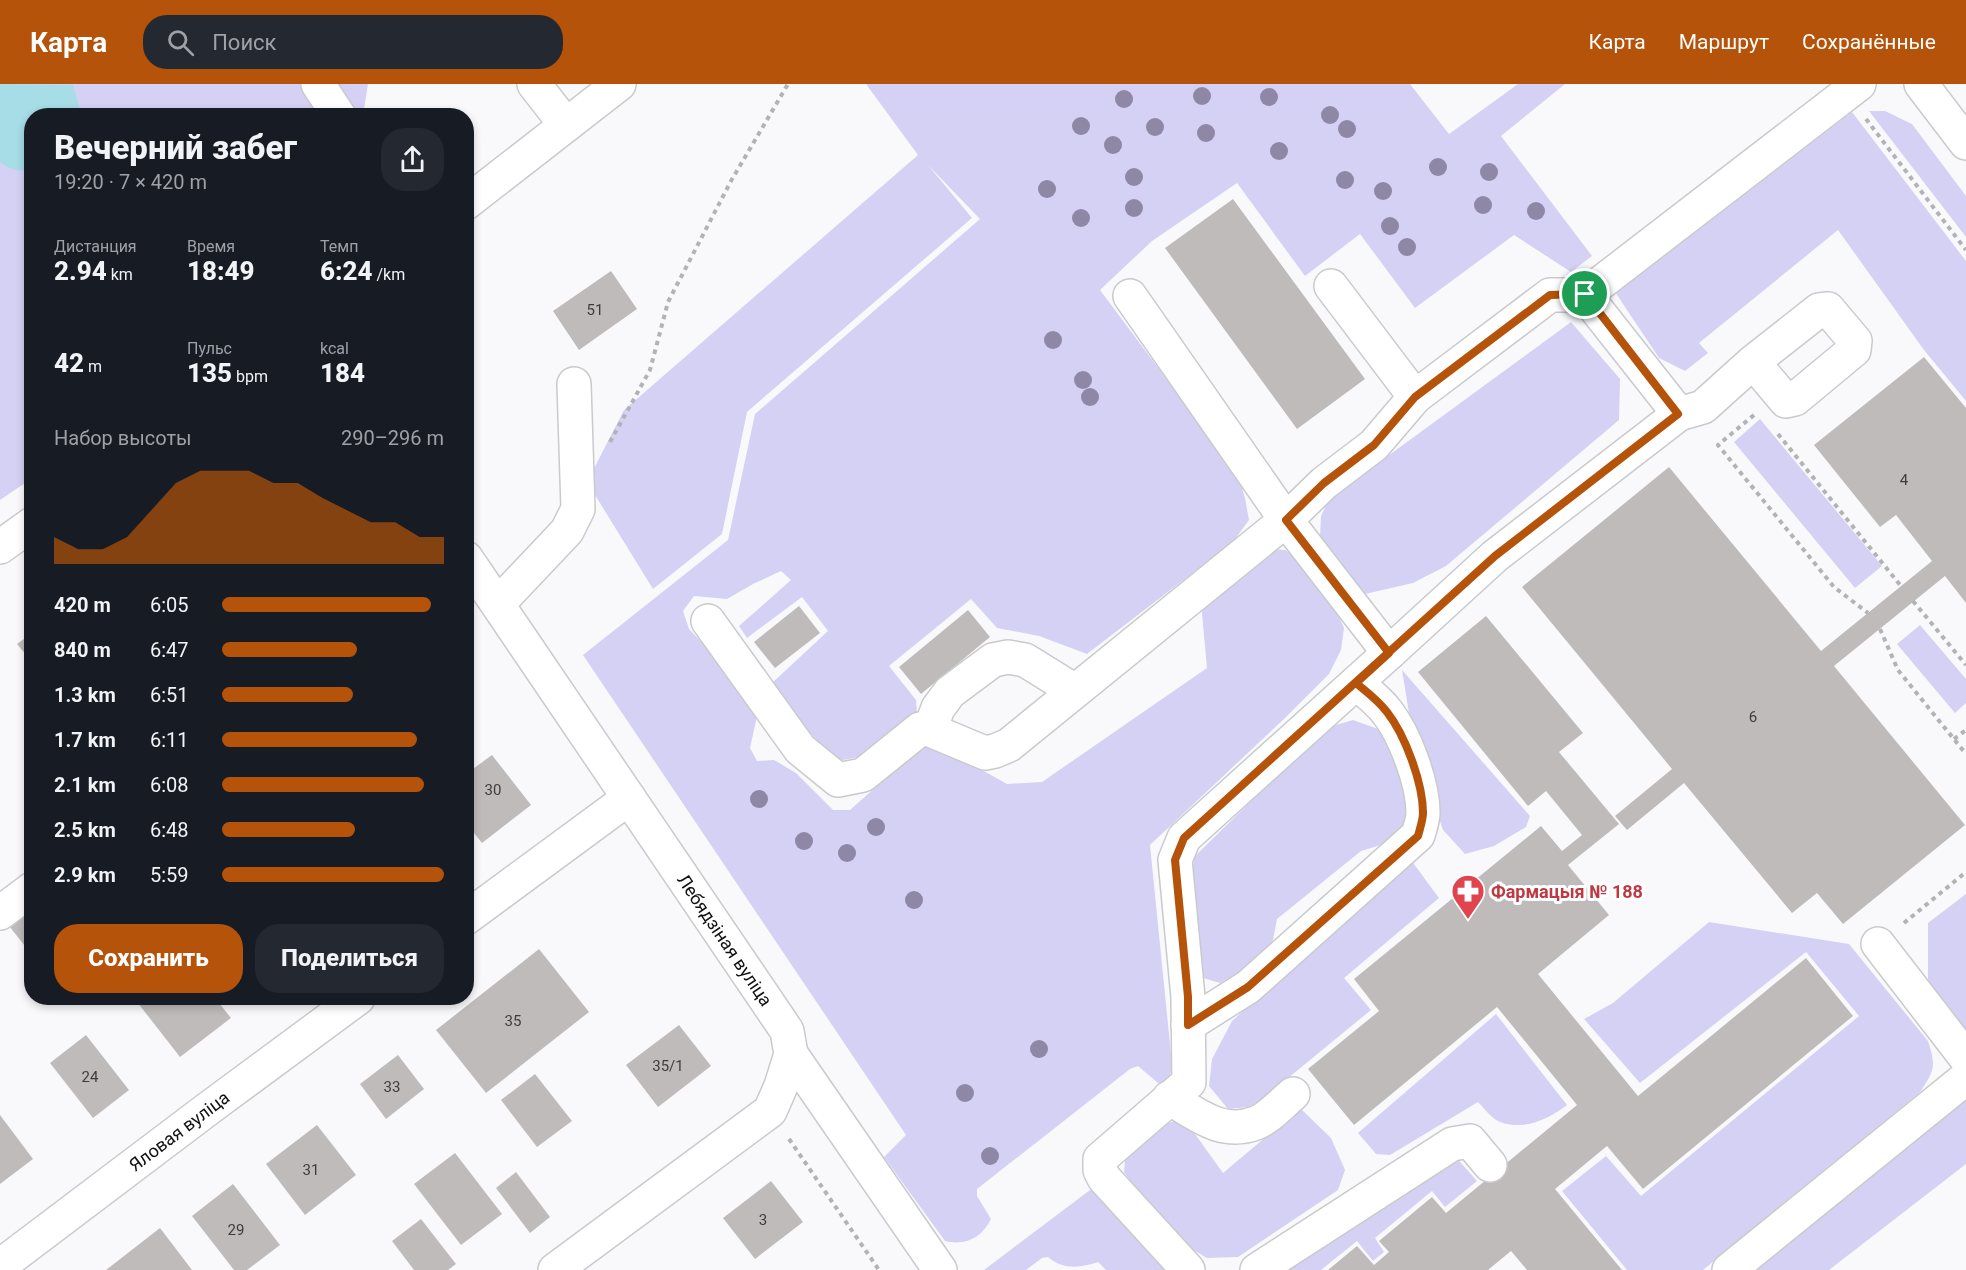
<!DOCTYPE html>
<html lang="ru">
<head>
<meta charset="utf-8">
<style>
  :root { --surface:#171b24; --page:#242831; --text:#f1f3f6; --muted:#9ea1a6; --accent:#b45309 }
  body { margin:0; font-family:Roboto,sans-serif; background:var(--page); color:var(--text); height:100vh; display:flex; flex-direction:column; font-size:22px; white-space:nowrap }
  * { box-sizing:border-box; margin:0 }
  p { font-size:20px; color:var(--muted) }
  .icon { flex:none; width:33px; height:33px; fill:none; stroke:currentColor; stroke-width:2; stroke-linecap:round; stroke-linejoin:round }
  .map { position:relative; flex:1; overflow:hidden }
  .drawer { position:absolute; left:24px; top:24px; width:450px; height:897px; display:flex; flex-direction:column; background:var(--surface); border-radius:24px; box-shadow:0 3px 9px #0003 }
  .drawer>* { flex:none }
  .pin { position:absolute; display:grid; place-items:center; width:51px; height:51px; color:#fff; margin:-26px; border:3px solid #fff; border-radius:50%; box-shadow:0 2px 6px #0007 }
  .round { display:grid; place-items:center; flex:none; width:63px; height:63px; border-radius:24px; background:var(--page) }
  .summary { display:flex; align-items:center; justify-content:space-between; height:102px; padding:0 30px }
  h1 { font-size:33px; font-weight:800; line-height:45px }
  .stats { display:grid; grid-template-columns:repeat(3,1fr); gap:9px; height:102px; padding:6px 30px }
  .stats div { display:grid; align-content:center }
  .stats b { font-size:26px; font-weight:800 }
  .stats small { font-size:16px; font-weight:400 }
  .stats p { font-size:16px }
  .chart { height:168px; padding:12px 30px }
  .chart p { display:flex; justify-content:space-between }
  .chart svg { width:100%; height:108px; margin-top:6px; fill:var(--accent); opacity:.7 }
  .cta { display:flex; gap:12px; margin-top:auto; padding:12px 30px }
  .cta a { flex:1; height:69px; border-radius:24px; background:var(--accent); color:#fff; font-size:24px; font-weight:800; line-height:69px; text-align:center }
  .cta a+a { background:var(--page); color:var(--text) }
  ul { padding:0 30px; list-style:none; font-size:20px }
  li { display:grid; grid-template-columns:96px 72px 1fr; align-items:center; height:45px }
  li i { height:15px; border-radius:8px; background:var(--accent) }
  header { display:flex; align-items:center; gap:36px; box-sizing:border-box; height:84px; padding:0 30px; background:var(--accent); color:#fff }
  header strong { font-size:28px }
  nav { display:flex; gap:33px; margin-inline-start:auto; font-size:21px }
  .search { width:420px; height:54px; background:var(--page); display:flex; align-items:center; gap:15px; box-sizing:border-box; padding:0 21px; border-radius:24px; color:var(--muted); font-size:22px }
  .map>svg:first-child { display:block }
</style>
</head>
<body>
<header>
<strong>Карта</strong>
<div class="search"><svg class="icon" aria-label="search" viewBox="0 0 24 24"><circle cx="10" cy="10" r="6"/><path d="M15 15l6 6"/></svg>Поиск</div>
<nav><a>Карта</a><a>Маршрут</a><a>Сохранённые</a></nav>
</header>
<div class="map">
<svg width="1966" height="1186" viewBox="0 0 1966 1186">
  <rect width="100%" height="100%" fill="#f9f9fc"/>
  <g fill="#d4d1f5">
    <polygon points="0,0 368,0 363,31 32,32 31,395 0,416"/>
    <path d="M 866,0 L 1410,0 L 1449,50 L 1518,0 L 1565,0 L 1501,52 L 1592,172 L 1571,188 L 1514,151 L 1415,224 L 1360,150 L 1305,192 L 1237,99 L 1152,157 L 1100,206 L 1238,391 L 1245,414 L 1249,436 L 1233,458 L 1087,570 L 1039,552 L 997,544 L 971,515 L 889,582 L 916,616 L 917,628 L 864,672 L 838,677 L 809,648 L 772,599 L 828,547 L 802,513 L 747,554 L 739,542 L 791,496 L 781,487 L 753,500 L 727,515 L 694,512 L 683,527 L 689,545 L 725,583 L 757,632 L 750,664 L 757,677 L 774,676 L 796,689 L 833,726 L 850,726 L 921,663 L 942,661 L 966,677 L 1007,700 L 1042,698 L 1207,584 L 1201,518 L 1272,465 L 1285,466 L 1300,474 L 1336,526 L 1344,544 L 1341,566 L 1329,590 L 1285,634 L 1150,761 L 1171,970 L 1171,988 L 1167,998 L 1158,999 L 1138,982 L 1130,985 L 977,1105 L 977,1112 L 991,1135 C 982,1154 965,1162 945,1157 L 884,1073 L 906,1051 L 583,571 L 728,456 L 755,330 L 980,135 L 928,81 L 972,134 L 747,328 L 722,450 L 653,505 L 587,398 L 624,326 L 918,71 Z"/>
    <polygon points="1869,27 1885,27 1912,40 1966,112 1966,153"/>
    <polygon points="1852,28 1966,177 1966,317 1924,266 1838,146 1699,259 1708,269 1685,287 1659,274 1615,208"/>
    <polygon points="1571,238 1620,295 1619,336 1446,482 1413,499 1365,510 1347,496 1320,453 1321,432 1329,415"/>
    <polygon points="1760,335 1882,482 1855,504 1734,358"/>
    <polygon points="1920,541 1966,595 1966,619 1955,629 1897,560"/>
    <polygon points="1402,586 1530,732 1526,743 1494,762 1465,770 1443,746 1414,660"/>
    <polygon points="1353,636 1378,645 1402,679 1413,726 1404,743 1381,761 1361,767 1277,835 1273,856 1249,883 1220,899 1203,894 1194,874 1191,813 1194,773 1326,644"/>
    <polygon points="1411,776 1439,814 1344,894 1371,926 1271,1008 1249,1023 1228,1025 1209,1002 1212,975 1232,937"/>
    <polygon points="1966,810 1966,946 1928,897 1928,839"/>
    <path d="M 1709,838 L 1849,860 L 1928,957 C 1936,982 1935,986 1920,1008 L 1703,1186 L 1627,1186 L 1562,1107 L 1606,1072 L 1641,1112 L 1859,932 L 1806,868 L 1640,999 L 1584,935 L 1613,919 Z"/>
    <path d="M 1496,930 L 1567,1021 C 1549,1035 1524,1047 1500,1038 C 1492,1035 1484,1024 1478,1018 L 1390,1071 L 1376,1070 L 1358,1049 Z"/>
    <polygon points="1966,1015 1966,1080 1829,1186 1754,1186"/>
    <polygon points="1300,1024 1331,1054 1345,1086 1338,1106 1238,1173 1207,1174 1182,1159 1140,1110 1124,1088 1126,1065 1152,1045 1174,1037 1195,1050 1223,1089"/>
    <polygon points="1454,1071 1477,1097 1445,1123 1432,1107 1375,1154 1384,1168 1373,1177 1357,1157 1321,1186 1262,1186"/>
    <path d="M 1090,1106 L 1098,1110 L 1166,1186 L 1106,1186 L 1098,1178 C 1080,1184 1063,1186 1048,1173 L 1042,1174 L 1026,1186 L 984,1186 Z"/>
  </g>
  <path fill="#a6dde7" d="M 0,0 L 73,1 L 80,26 L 79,31 L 32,32 L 31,85 C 19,89 10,85 0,78 Z"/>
  <g fill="#c0bbbb">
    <polygon points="1233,115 1365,295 1297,345 1165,164"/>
    <polygon points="611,187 637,225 579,266 553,227"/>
    <polygon points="1924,273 1966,324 1966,519 1945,492 1834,582 1965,741 1843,840 1817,809 1792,829 1684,699 1627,746 1615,732 1672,685 1522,503 1669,383 1821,567 1932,477 1896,431 1880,443 1814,361"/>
    <polygon points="799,522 820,549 775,584 754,558"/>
    <polygon points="968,526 990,553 921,610 899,583"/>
    <polygon points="1486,532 1583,649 1559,668 1619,740 1568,781 1609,831 1538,890 1638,1012 1806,874 1853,932 1643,1105 1607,1062 1555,1105 1622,1186 1527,1186 1511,1167 1488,1186 1328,1186 1357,1162 1374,1181 1389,1168 1379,1157 1432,1113 1446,1129 1577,1021 1497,923 1354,1041 1308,985 1379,927 1354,895 1541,742 1562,767 1582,751 1546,707 1528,722 1418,588"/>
    <polygon points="32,549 32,578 17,560"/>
    <polygon points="492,671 531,721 482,759 466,739 466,690"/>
    <polygon points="32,811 32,871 2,833"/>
    <polygon points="539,865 589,928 486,1009 436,946"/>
    <polygon points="134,914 215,914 231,934 180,973"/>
    <polygon points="679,941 711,982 658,1023 626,981"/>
    <polygon points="86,951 129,1006 93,1034 50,979"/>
    <polygon points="398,971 424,1005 386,1035 360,1000"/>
    <polygon points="535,990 572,1037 537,1063 501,1016"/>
    <polygon points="0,1031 33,1075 0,1100"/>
    <polygon points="317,1041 356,1091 305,1131 266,1080"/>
    <polygon points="455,1069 502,1130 461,1161 414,1100"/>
    <polygon points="516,1088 550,1133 530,1149 496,1104"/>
    <polygon points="771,1097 803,1138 755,1175 723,1134"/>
    <polygon points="233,1100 280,1161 247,1186 234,1186 192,1132"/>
    <polygon points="421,1135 456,1180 448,1186 414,1186 392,1157"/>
    <polygon points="160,1144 192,1186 106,1186"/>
  </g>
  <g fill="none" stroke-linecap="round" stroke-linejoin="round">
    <defs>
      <g id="minor">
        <polyline points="318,0 339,32"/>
        <polyline points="534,0 566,41"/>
        <polyline points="1921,0 1966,59"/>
        <polyline points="466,119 619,0"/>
        <polyline points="1331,202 1415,313"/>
        <polyline points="1585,211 1679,330"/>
        <polyline points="1130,212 1286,436 1389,569 1495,472 1679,330 1703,323 1753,278 1819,226 1828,225 1855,257 1854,266 1795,315 1786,317 1753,278"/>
        <polyline points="0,463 32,440"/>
        <polyline points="466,474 787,947 791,970 781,1002 770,1027 555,1186"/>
        <polyline points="498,520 567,447 578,425 574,300"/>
        <polyline points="708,537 800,665 838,696 863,691 920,645 930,646 985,669 995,667 1009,661 1286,436 1324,399 1374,361 1415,313 1550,211 1585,211 1859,0"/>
        <polyline points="930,646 938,624 950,608 993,576 1008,573 1025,576 1075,607"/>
        <polyline points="0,829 32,805"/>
        <polyline points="466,834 629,714"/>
        <polyline points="1878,860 1966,974"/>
        <path d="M 1188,941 L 1248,903 L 1418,751 C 1420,744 1423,736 1423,729 C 1423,699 1405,651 1387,628 C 1378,616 1367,608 1356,599"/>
        <polyline points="791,970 940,1186"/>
        <path d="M 1169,1014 C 1198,1031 1222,1052 1256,1039 C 1269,1034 1282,1019 1293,1010"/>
        <polyline points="0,1182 209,1024 358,914"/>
        <polyline points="1188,1186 1104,1094 1100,1086 1100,1075 1189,998 1188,913 1175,776 1184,754 1389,569"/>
        <polyline points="1257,1186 1452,1060 1470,1057 1490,1081"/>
        <polyline points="1729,1186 1966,994"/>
      </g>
    </defs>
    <use href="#minor" stroke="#cacacd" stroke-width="36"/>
    <g stroke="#b3b3b5" stroke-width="4" stroke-dasharray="4.5 4.5" stroke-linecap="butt">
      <polyline points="1866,35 1966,166"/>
      <polyline points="1754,331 1718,361 1834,503 1868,529"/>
      <polyline points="1778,350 1901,502"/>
      <polyline points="610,358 650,286 668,218 731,97 788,0"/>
      <polyline points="1913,517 1966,581"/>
      <polyline points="1880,545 1898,586 1966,670"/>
      <polyline points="1954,655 1966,646"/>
      <polyline points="1904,839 1966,788"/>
      <polyline points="789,1055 879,1186"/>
    </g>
    <use href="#minor" stroke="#fff" stroke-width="33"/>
  </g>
  <g fill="#8e88a6">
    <circle cx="1202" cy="12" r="9"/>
    <circle cx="1269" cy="13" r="9"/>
    <circle cx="1124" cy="15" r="9"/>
    <circle cx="1330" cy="31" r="9"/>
    <circle cx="1081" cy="42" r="9"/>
    <circle cx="1155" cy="43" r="9"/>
    <circle cx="1347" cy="45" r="9"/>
    <circle cx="1206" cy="49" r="9"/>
    <circle cx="1113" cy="61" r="9"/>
    <circle cx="1279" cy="67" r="9"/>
    <circle cx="1438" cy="83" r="9"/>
    <circle cx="1489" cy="88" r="9"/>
    <circle cx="1134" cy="93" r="9"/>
    <circle cx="1345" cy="96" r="9"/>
    <circle cx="1047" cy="105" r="9"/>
    <circle cx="1383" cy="107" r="9"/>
    <circle cx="1483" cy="121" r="9"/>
    <circle cx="1134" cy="124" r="9"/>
    <circle cx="1536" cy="127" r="9"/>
    <circle cx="1081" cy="134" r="9"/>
    <circle cx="1390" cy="142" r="9"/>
    <circle cx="1407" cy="163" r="9"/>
    <circle cx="1053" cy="256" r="9"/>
    <circle cx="1083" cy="296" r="9"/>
    <circle cx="1090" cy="313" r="9"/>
    <circle cx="759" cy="715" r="9"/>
    <circle cx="876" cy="743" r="9"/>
    <circle cx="804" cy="757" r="9"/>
    <circle cx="847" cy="769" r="9"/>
    <circle cx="914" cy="816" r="9"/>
    <circle cx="1039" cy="965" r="9"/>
    <circle cx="965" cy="1009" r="9"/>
    <circle cx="990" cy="1072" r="9"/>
  </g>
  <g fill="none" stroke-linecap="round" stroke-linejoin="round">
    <defs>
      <path id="route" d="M 1585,210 L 1678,330 L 1495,472 L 1184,754 L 1175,776 L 1188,913 L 1188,941 L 1248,903 L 1418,752 C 1420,744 1423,736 1423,729 C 1423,699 1405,651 1387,628 C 1378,616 1367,608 1356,599 L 1389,569 L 1286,436 L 1324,399 L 1374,361 L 1415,313 L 1550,211 L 1585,210"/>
    </defs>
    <use href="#route" stroke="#fff" stroke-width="12"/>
    <use href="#route" stroke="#b45309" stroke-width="8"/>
  </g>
  <defs>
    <symbol id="pharmacy-pin" viewBox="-11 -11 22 30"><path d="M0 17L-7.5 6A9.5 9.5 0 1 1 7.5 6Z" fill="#e0444e" stroke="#fff"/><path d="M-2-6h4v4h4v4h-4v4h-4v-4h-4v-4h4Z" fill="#fff"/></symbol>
  </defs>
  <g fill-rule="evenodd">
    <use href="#pharmacy-pin" x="1449" y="788" width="38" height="52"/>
  </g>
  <g text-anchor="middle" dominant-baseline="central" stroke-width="6" stroke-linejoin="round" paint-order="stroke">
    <g font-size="15" fill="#3d3c3c">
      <text x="595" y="226">51</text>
      <text x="1904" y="396">4</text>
      <text x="1753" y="633">6</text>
      <text x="493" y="706">30</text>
      <text x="513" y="937">35</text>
      <text x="668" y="982">35/1</text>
      <text x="90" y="993">24</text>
      <text x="392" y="1003">33</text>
      <text x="311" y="1086">31</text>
      <text x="763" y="1136">3</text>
      <text x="236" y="1146">29</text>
    </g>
    <g font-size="18" font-weight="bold" fill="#be3a42" stroke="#fff" text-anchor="start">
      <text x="1491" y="807">Фармацыя № 188</text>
    </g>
    <g font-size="18" fill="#111112" stroke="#fff">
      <text transform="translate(725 856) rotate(56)">Лебядзіная вуліца</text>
      <text transform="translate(179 1047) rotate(-37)">Яловая вуліца</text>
    </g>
  </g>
</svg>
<div class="pin" style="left:1585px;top:210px;background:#1e9e55"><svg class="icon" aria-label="arrive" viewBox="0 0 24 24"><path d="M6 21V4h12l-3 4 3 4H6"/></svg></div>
<section class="drawer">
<div class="summary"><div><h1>Вечерний забег</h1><p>19:20 · 7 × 420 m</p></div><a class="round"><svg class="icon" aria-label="share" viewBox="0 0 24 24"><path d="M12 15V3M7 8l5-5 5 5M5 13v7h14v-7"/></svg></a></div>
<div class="stats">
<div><p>Дистанция</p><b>2.94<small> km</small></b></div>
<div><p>Время</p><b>18:49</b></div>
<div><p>Темп</p><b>6:24<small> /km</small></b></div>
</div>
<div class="stats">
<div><b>42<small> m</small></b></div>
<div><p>Пульс</p><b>135<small> bpm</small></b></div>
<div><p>kcal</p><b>184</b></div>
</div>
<div class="chart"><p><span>Набор высоты</span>290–296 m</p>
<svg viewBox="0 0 160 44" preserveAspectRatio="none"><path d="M0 44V33L10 38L20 38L30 33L40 22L50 11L60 6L70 6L80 6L90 11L100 11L110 17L120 22L130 27L140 27L150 33L160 33V44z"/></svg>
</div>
<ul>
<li><b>420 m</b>6:05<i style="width:94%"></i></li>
<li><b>840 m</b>6:47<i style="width:61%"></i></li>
<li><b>1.3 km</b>6:51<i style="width:59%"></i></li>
<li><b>1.7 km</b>6:11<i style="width:88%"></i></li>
<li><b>2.1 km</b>6:08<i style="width:91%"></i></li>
<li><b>2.5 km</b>6:48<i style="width:60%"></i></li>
<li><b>2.9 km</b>5:59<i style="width:100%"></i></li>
</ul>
<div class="cta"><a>Сохранить</a><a>Поделиться</a></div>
</section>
</div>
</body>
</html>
